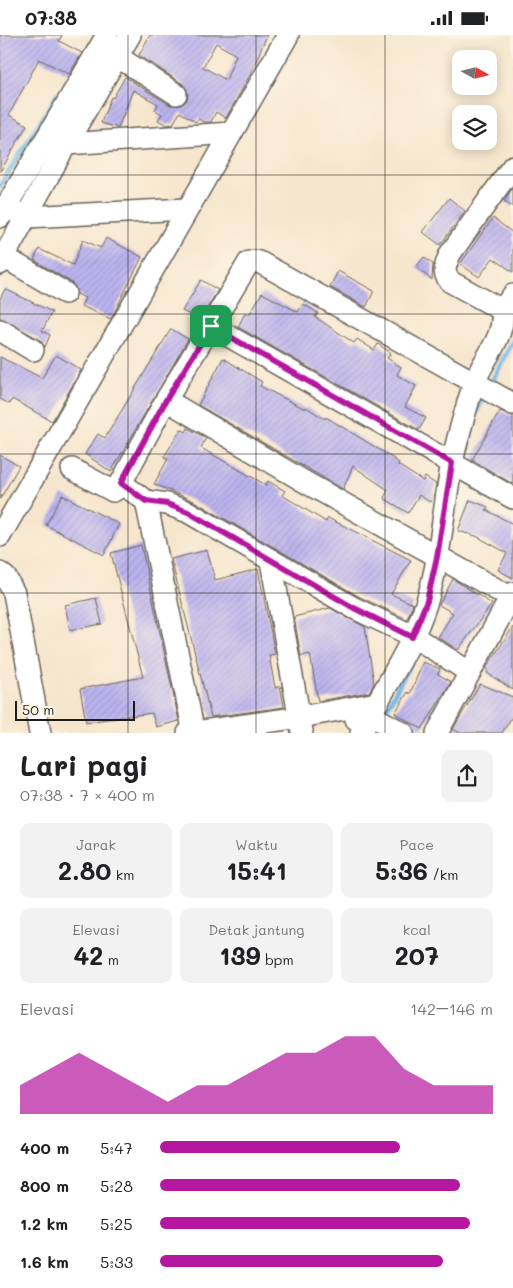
<!DOCTYPE html>
<html lang="id">
<head>
<meta charset="utf-8">
<style>
  :root { --surface:#fff; --page:#f2f2f2; --text:#202124; --muted:#757577; --accent:#b5179e }
  body { margin:0; font-family:Mali,sans-serif; background:var(--page); color:var(--text); height:100vh; display:flex; flex-direction:column; font-size:19px; white-space:nowrap }
  * { box-sizing:border-box; margin:0 }
  p { font-size:16px; color:var(--muted) }
  .icon { flex:none; width:28px; height:28px; fill:none; stroke:currentColor; stroke-width:2; stroke-linecap:round; stroke-linejoin:round }
  .map { position:relative; height:698px; overflow:hidden }
  .details { display:flex; flex-direction:column; background:var(--surface); flex:1 }
  .details>* { flex:none }
  .needle { width:32px; rotate:98deg }
  .fabs { position:absolute; left:452px; top:15px; display:grid; gap:10px }
  .fabs a { display:grid; place-items:center; width:45px; height:45px; border-radius:10px; background:var(--surface); box-shadow:0 2px 12px #0003; font-size:25px }
  .scale { position:absolute; left:15px; bottom:12px; width:120px; box-sizing:border-box; padding-left:5px; border:2px solid #1c1c1c; border-top:0; font-size:14px; line-height:18px; white-space:nowrap; color:#1c1c1c; -webkit-text-stroke:4px #fcf5e5; paint-order:stroke }
  .pin { position:absolute; display:grid; place-items:center; width:42px; height:42px; color:#fff; margin:-21px; border-radius:10px; box-shadow:0 2px 8px #0006 }
  .round { display:grid; place-items:center; flex:none; width:52px; height:52px; border-radius:10px; background:var(--page) }
  .head { display:flex; align-items:center; justify-content:space-between; height:85px; padding:0 20px }
  h1 { font-size:28px; font-weight:800; line-height:38px }
  .metrics { display:grid; grid-template-columns:repeat(3,1fr); gap:8px; height:85px; padding:5px 20px }
  .metrics div { display:grid; align-content:center; border-radius:10px; background:var(--page); text-align:center }
  .metrics b { font-size:25px; font-weight:800 }
  .metrics small { font-size:14px; font-weight:400 }
  .metrics p { font-size:14px }
  .chart { height:140px; padding:10px 20px }
  .chart p { display:flex; justify-content:space-between }
  .chart svg { width:100%; height:90px; margin-top:5px; fill:var(--accent); opacity:.7 }
  ul { padding:0 20px; list-style:none; font-size:16px }
  li { display:grid; grid-template-columns:80px 60px 1fr; align-items:center; height:38px }
  li i { height:12px; border-radius:6px; background:var(--accent) }
  .status { display:flex; justify-content:space-between; align-items:center; height:35px; padding:0 25px; background:var(--surface); direction:ltr }
  .status svg { height:14px; fill:currentColor }
  .map>svg:first-child { display:block }
</style>
</head>
<body>
<div class="status"><b>07:38</b><svg viewBox="0 0 49 12"><path d="M0 12V9h3v3zM5 12V6h3v6zM10 12V3h3v9zM15 12V0h3v12zM26 1h20v11H26zM47 4h2v5h-2z"/></svg></div>
<div class="map">
<svg width="513" height="698" viewBox="0 0 513 698">
  <defs>
    <pattern id="building-hatch" width="6" height="6" patternUnits="userSpaceOnUse" patternTransform="scale(1.25)"><rect width="6" height="6" fill="#bbb3ee"/><path d="M-1 1l2-2M0 6l6-6M5 7l2-2" fill="none" stroke="#a099cc"/></pattern>
  </defs>
  <rect width="100%" height="100%" fill="#fcf5e5"/>
  <filter id="ink" filterUnits="userSpaceOnUse"><feTurbulence type="fractalNoise" baseFrequency=".02" numOctaves="2"/><feDisplacementMap in="SourceGraphic" scale="10" xChannelSelector="R" yChannelSelector="G"/><feConvolveMatrix kernelMatrix="1 2 1 2 8 2 1 2 1" color-interpolation-filters="sRGB"/></filter>
  <filter id="wash" filterUnits="userSpaceOnUse"><feTurbulence type="fractalNoise" baseFrequency=".0096" numOctaves="4" result="noise"/><feDisplacementMap in="SourceGraphic" scale="20" xChannelSelector="R" yChannelSelector="G"/><feGaussianBlur stdDeviation="1.12" result="paint"/><feColorMatrix in="noise" values="0 0 0 0 0 0 0 0 0 0 0 0 0 0 0 0 0 1.4 0 .05"/><feComposite in="paint" operator="in"/></filter>
  <g filter="url(#wash)">
    <rect width="100%" height="100%" fill="#f7e6ce"/>
    <g fill="none" stroke-linecap="round" stroke-linejoin="round">
      <g stroke="#72baea" stroke-width="5">
        <polyline points="0,151 57,60"/>
        <polyline points="490,350 513,306"/>
        <polyline points="464,430 475,380 485,359"/>
        <polyline points="454,479 462,441"/>
        <polyline points="382,682 418,615"/>
      </g>
    </g>
    <g id="blocks">
      <g fill="url(#building-hatch)" fill-rule="evenodd">
        <polygon points="0,0 62,0 59,6 82,18 69,39 39,24 9,80 27,90 0,137"/>
        <path d="M 150,0 L 267,0 L 250,40 L 226,83 L 216,77 L 211,87 L 204,87 L 198,84 L 196,87 L 180,77 L 173,89 L 167,90 L 158,85 L 162,79 L 155,75 L 158,69 L 133,55 L 118,93 L 101,88 L 111,62 L 113,63 L 125,42 L 170,70 L 181,70 L 187,65 L 188,59 L 183,49 L 139,20 ZM 216,8 L 236,20 L 226,45 L 203,32 Z"/>
        <polygon points="513,152 513,172 504,166"/>
        <polygon points="449,163 465,176 440,210 423,197"/>
        <polygon points="493,183 513,198 513,237 493,223 479,242 460,229"/>
        <polygon points="106,203 142,222 111,284 81,271 85,263 77,259 72,248 34,225 39,214 73,230 83,205 101,213"/>
        <polygon points="424,222 433,229 432,245 416,232"/>
        <polygon points="338,236 374,256 366,272 330,252"/>
        <polygon points="201,245 218,255 200,285 182,276"/>
        <polygon points="5,254 52,277 42,296 50,300 45,312 39,304 0,283 0,264"/>
        <polygon points="262,258 298,277 303,269 318,278 315,282 354,308 357,304 374,315 378,309 391,318 387,323 401,332 397,340 416,351 405,372 426,383 419,395 238,292 245,278 249,280"/>
        <polygon points="171,294 188,304 111,437 85,419 98,399 105,403"/>
        <polygon points="56,320 81,335 52,386 12,364 10,369 0,364 0,322 42,343"/>
        <polygon points="223,323 262,347 260,351 305,374 306,372 325,384 326,382 388,420 399,428 398,430 423,446 425,442 436,449 434,460 430,467 419,460 408,478 384,463 388,455 353,431 343,454 198,370"/>
        <polygon points="500,376 513,381 513,449 472,425"/>
        <polygon points="188,393 206,403 201,413 266,450 268,446 285,456 282,460 326,487 328,483 411,525 391,559 413,569 407,584 360,562 194,466 154,449 168,424 164,422 181,394 186,397"/>
        <polygon points="0,420 19,431 0,464"/>
        <polygon points="62,460 119,489 104,520 46,490"/>
        <polygon points="470,465 488,472 486,475 513,489 513,543 498,535 507,518 476,501 458,496"/>
        <polygon points="141,510 179,686 156,692 152,678 86,687 80,654 143,642 111,518"/>
        <polygon points="207,515 215,545 258,534 275,619 269,620 275,653 280,651 284,672 211,682 171,524"/>
        <polygon points="453,544 492,569 458,615 438,602 453,578 439,570"/>
        <polygon points="96,563 102,589 70,595 65,570"/>
        <polygon points="330,573 365,592 374,648 369,657 318,666 310,619 301,621 294,582"/>
        <polygon points="513,592 513,655 487,638 488,634 486,633"/>
        <polygon points="423,627 440,634 438,639 451,647 422,694 395,678 408,657 410,659"/>
        <polygon points="480,649 513,662 513,680 502,698 460,698 453,694"/>
      </g>
    </g>
  </g>
  <g filter="url(#ink)">
    <use href="#blocks" fill-opacity="0" stroke="#69635a" stroke-width="1"/>
    <g fill="none" stroke-linecap="round" stroke-linejoin="round">
      <defs>
        <g id="minor">
          <polyline points="118,22 176,59"/>
          <polyline points="58,104 66,109 231,98"/>
          <polyline points="16,177 26,182 187,174"/>
          <polyline points="0,182 107,0"/>
          <polyline points="4,222 65,258"/>
          <polyline points="0,229 66,109 130,0"/>
          <path d="M 502,275 L 451,247 C 441,238 446,229 450,219 L 513,131"/>
          <polyline points="211,291 513,463"/>
          <polyline points="0,295 33,315"/>
          <polyline points="166,365 305,447 510,562"/>
          <polyline points="72,434 113,456 117,454 121,448"/>
          <polyline points="146,466 167,469 188,477 354,573 413,601 469,637"/>
          <polyline points="0,501 288,0"/>
          <polyline points="271,526 302,696"/>
          <polyline points="0,538 6,543 14,558 40,698"/>
          <polyline points="356,684 370,680 403,698"/>
          <polyline points="188,698 301,682 377,668"/>
          <polyline points="194,698 146,466 121,448 166,365 249,227 255,226 261,228 513,369"/>
          <path d="M 361,698 C 383,654 412,613 427,566 C 441,522 443,474 452,428 C 457,403 465,377 473,351 C 481,326 506,303 502,275 L 513,260"/>
          <polyline points="437,698 513,558"/>
        </g>
      </defs>
      <use href="#minor" stroke="#69635a" stroke-width="24"/>
      <use href="#minor" stroke="#fff" stroke-width="21"/>
    </g>
  </g>
  <g fill="none" stroke-linecap="round" stroke-linejoin="round" filter="url(#ink)">
    <defs>
      <polygon id="route" points="211,291 452,428 437,522 427,566 412,602 354,573 188,477 167,469 146,466 121,448 166,365"/>
    </defs>
    <use href="#route" stroke="#fff" stroke-width="10"/>
    <use href="#route" stroke="#b5179e" stroke-width="6"/>
  </g>
  <path fill="none" stroke="#1c1c1c" stroke-width="1" stroke-opacity="0.55" d="M 128,0 L 128,698M 256,0 L 256,698M 385,0 L 385,698M 0,140 L 513,140M 0,279 L 513,279M 0,419 L 513,419M 0,558 L 513,558"/>
</svg>
<div class="fabs">
<a><svg class="needle" viewBox="-14 -14 28 28"><path d="M0-13l5 13h-10z" fill="#e53935"/><path d="M0 13l5-13h-10z" fill="#757577"/></svg></a>
<a><svg class="icon" aria-label="layers" viewBox="0 0 24 24"><path d="M12 4l9 5-9 5-9-5zM3 14l9 5 9-5"/></svg></a>
</div>
<div class="scale">50 m</div>
<div class="pin" style="left:211px;top:291px;background:#1e9e55"><svg class="icon" aria-label="arrive" viewBox="0 0 24 24"><path d="M6 21V4h12l-3 4 3 4H6"/></svg></div>
</div>
<section class="details">
<div class="head"><div><h1>Lari pagi</h1><p>07:38 · 7 × 400 m</p></div><a class="round"><svg class="icon" aria-label="share" viewBox="0 0 24 24"><path d="M12 15V3M7 8l5-5 5 5M5 13v7h14v-7"/></svg></a></div>
<div class="metrics">
<div><p>Jarak</p><b>2.80<small> km</small></b></div>
<div><p>Waktu</p><b>15:41</b></div>
<div><p>Pace</p><b>5:36<small> /km</small></b></div>
</div>
<div class="metrics">
<div><p>Elevasi</p><b>42<small> m</small></b></div>
<div><p>Detak jantung</p><b>139<small> bpm</small></b></div>
<div><p>kcal</p><b>207</b></div>
</div>
<div class="chart"><p><span>Elevasi</span>142–146 m</p>
<svg viewBox="0 0 160 44" preserveAspectRatio="none"><path d="M0 44V30L10 22L20 14L30 22L40 30L50 38L60 30L70 30L80 22L90 14L100 14L110 6L120 6L130 22L140 30L150 30L160 30V44z"/></svg>
</div>
<ul>
<li><b>400 m</b>5:47<i style="width:72%"></i></li>
<li><b>800 m</b>5:28<i style="width:90%"></i></li>
<li><b>1.2 km</b>5:25<i style="width:93%"></i></li>
<li><b>1.6 km</b>5:33<i style="width:85%"></i></li>
</ul>
</section>
</body>
</html>
